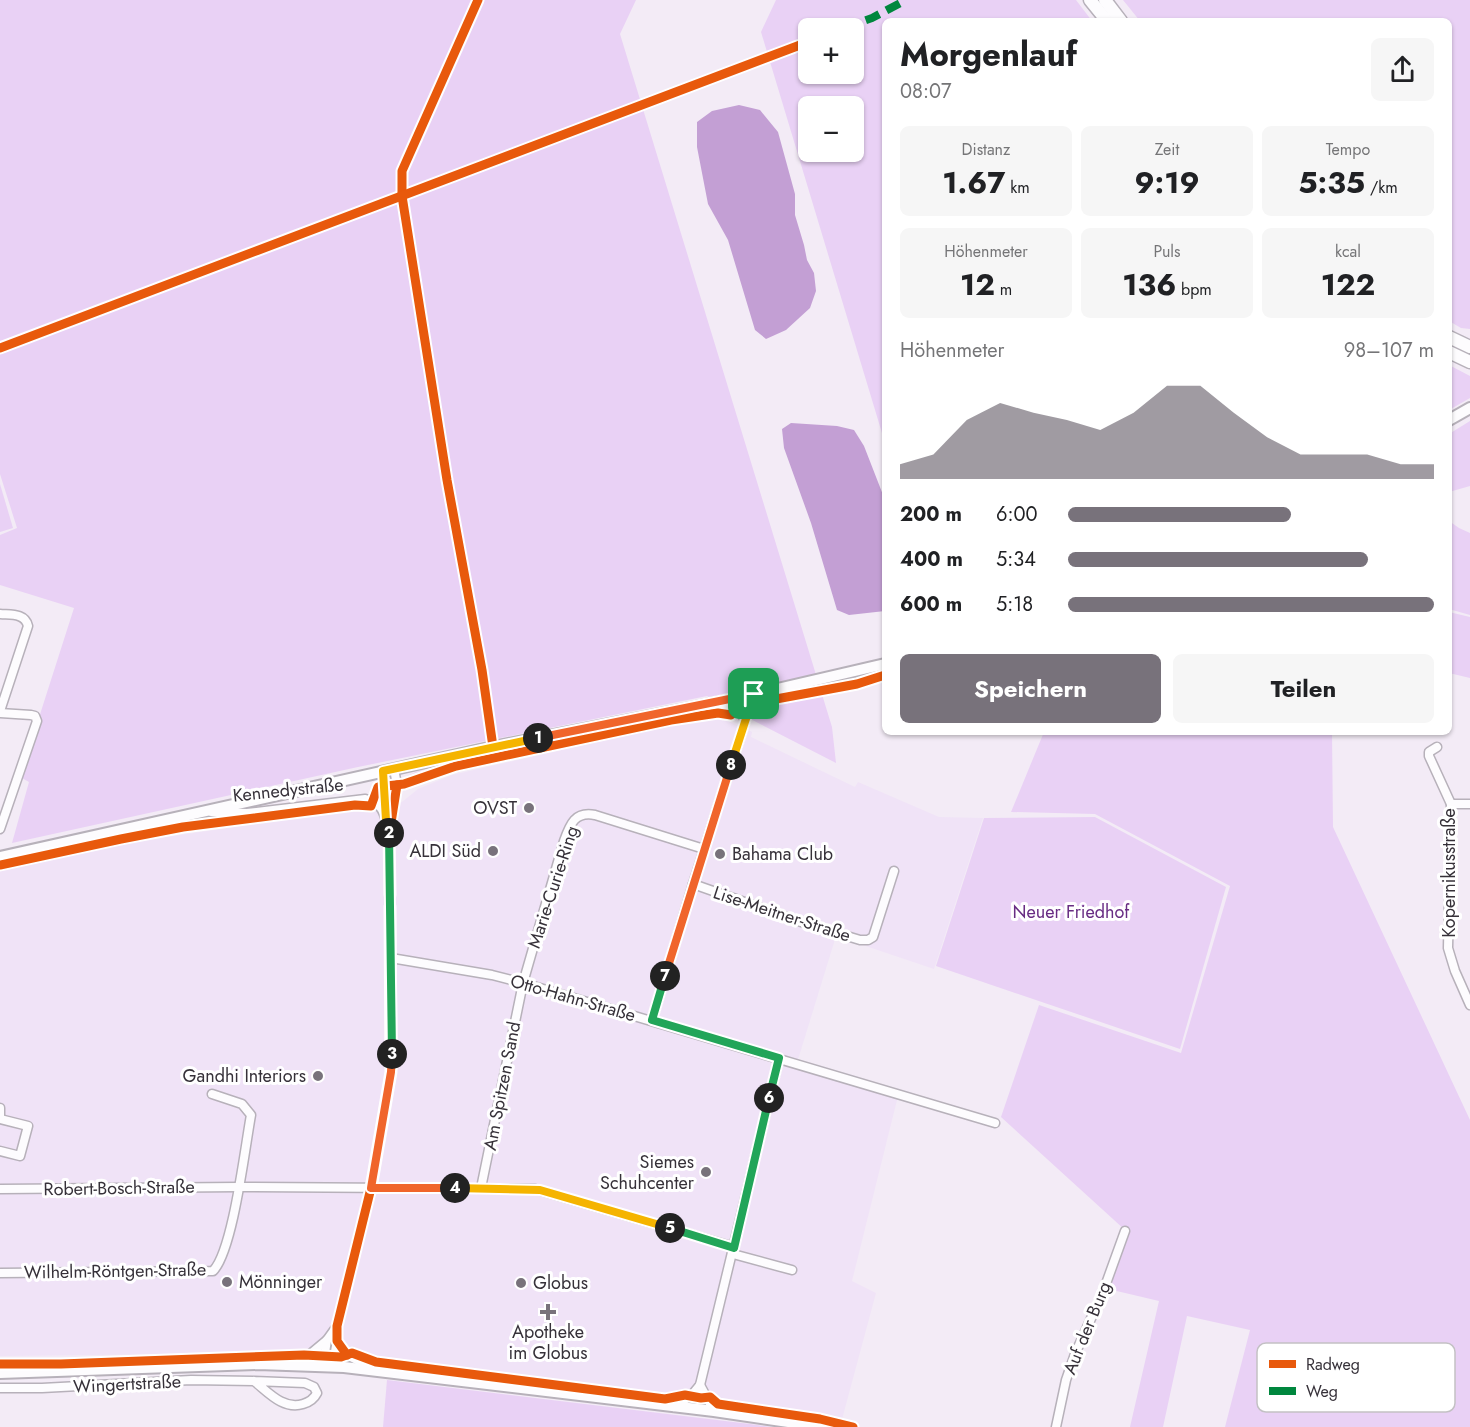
<!DOCTYPE html>
<html lang="de">
<head>
<meta charset="utf-8">
<style>
  :root { --surface:#fff; --page:#f6f6f6; --text:#202124; --muted:#757577; --accent:#78727b }
  body { margin:0; font-family:Jost,sans-serif; background:var(--page); color:var(--text); height:100vh; display:flex; flex-direction:column; font-size:22px; white-space:nowrap }
  * { box-sizing:border-box; margin:0 }
  p { font-size:20px; color:var(--muted) }
  .icon { flex:none; width:33px; height:33px; fill:none; stroke:currentColor; stroke-width:2; stroke-linecap:round; stroke-linejoin:round }
  .map { position:relative; flex:1; overflow:hidden }
  .panel { position:absolute; left:882px; top:18px; width:570px; height:717px; display:flex; flex-direction:column; background:var(--surface); border-radius:9px; box-shadow:0 2px 4px #0004 }
  .panel>* { flex:none }
  .buttons { position:absolute; left:798px; top:18px; display:grid; gap:12px }
  .buttons a { display:grid; place-items:center; width:66px; height:66px; border-radius:9px; background:var(--surface); box-shadow:0 2px 4px #0004; font-size:30px }
  .pin { position:absolute; display:grid; place-items:center; width:51px; height:51px; color:#fff; margin:-26px; border-radius:12px; box-shadow:0 3px 9px #0006 }
  .km { position:absolute; width:30px; height:30px; margin:-15px; border-radius:50%; background:#222; color:#fff; font-size:16px; line-height:30px; text-align:center }
  .round { display:grid; place-items:center; flex:none; width:63px; height:63px; border-radius:9px; background:var(--page) }
  .summary { display:flex; align-items:center; justify-content:space-between; height:102px; padding:0 18px }
  h1 { font-size:33px; font-weight:700; line-height:45px }
  .figures { display:grid; grid-template-columns:repeat(3,1fr); gap:9px; height:102px; padding:6px 18px }
  .figures div { display:grid; align-content:center; border-radius:9px; background:var(--page); text-align:center }
  .figures b { font-size:30px; font-weight:700 }
  .figures small { font-size:16px; font-weight:400 }
  .figures p { font-size:16px }
  .chart { height:168px; padding:12px 18px }
  .chart p { display:flex; justify-content:space-between }
  .chart svg { width:100%; height:108px; margin-top:6px; fill:var(--accent); opacity:.7 }
  .primary-button { display:flex; gap:12px; margin-top:auto; padding:12px 18px }
  .primary-button a { flex:1; height:69px; border-radius:9px; background:var(--accent); color:#fff; font-size:24px; font-weight:700; line-height:69px; text-align:center }
  .primary-button a+a { background:var(--page); color:var(--text) }
  ul { padding:0 18px; list-style:none; font-size:20px }
  li { display:grid; grid-template-columns:96px 72px 1fr; align-items:center; height:45px }
  li i { height:15px; border-radius:8px; background:var(--accent) }
  .map>svg:first-child { display:block }
</style>
</head>
<body>
<div class="map">
<svg width="1470" height="1427" viewBox="0 0 1470 1427">
  <rect width="100%" height="100%" fill="#f3ebf6"/>
  <polygon fill="#f0e3f7" points="715,715 752,732 751,737 855,787 858,782 939,817 983,818 934,969 836,936 796,1066 898,1096 852,1281 876,1293 841,1423 753,1406 376,1360 282,1353 0,1356 0,869 146,840 402,802 418,789 452,775"/>
  <g fill="#e9d1f5" fill-rule="evenodd">
    <polygon points="0,0 636,0 620,34 832,727 836,763 735,711 676,718 462,764 402,783 407,776 416,772 678,715 698,714 731,709 707,696 358,767 12,843 29,782 20,777 74,608 0,585 0,535 17,528 0,474"/>
    <path d="M 776,0 L 1076,0 L 1092,21 L 885,21 L 885,443 L 761,32 ZM 808,28 L 854,28 L 854,74 L 808,74 ZM 808,106 L 854,106 L 854,152 L 808,152 Z"/>
    <polygon points="1123,0 1470,0 1470,329 1461,328 1449,321 1449,21 1140,21"/>
    <polygon points="1449,365 1470,376 1470,398 1449,410"/>
    <polygon points="1470,421 1470,486 1449,492 1449,434"/>
    <polygon points="0,484 13,528 0,532"/>
    <polygon points="1449,521 1459,528 1470,533 1470,615 1449,609"/>
    <polygon points="1449,612 1470,617 1470,678 1449,673"/>
    <polygon points="1044,732 1332,732 1333,827 1470,1120 1470,1427 1225,1427 1250,1330 1187,1316 1163,1427 1130,1427 1159,1301 1104,1288 1125,1230 1001,1117 1039,1005 1181,1053 1230,886 1095,814 1011,812"/>
    <polygon points="1095,817 1226,887 1180,1049 936,966 984,818"/>
    <polygon points="211,820 222,820 121,838 0,864 0,861 145,830"/>
    <polygon points="387,1380 750,1424 772,1427 383,1427"/>
  </g>
  <g fill="#c39fd4">
    <polygon points="739,105 760,110 778,132 795,194 795,215 804,245 807,260 814,273 816,291 810,308 786,330 766,339 755,330 728,240 708,204 697,147 697,122 712,111"/>
    <polygon points="791,423 837,426 854,430 864,446 885,500 885,611 849,615 837,610 811,523 784,448 782,429"/>
  </g>
  <g fill="none" stroke-linecap="round" stroke-linejoin="round">
    <defs>
      <g id="minor">
        <path d="M 0,614 C 11,615 25,613 28,626 L 0,711"/>
        <polyline points="718,703 739,709 745,720"/>
        <polyline points="0,713 31,715 35,716 37,721 0,829"/>
        <polyline points="1437,747 1429,752 1429,756 1451,804 1448,948 1455,971 1470,1005"/>
        <polyline points="383,771 386,813"/>
        <polyline points="1451,804 1470,804"/>
        <path d="M 211,812 L 247,813 L 365,799 C 382,802 385,814 388,829"/>
        <polyline points="693,884 807,924 860,940 868,940 873,937 894,871"/>
        <polyline points="391,958 492,975 523,983 995,1123"/>
        <polyline points="652,1020 693,884 754,694"/>
        <polyline points="0,1108 0,1118"/>
        <polyline points="0,1119 28,1126 20,1156 0,1151"/>
        <path d="M 481,1188 L 523,983 L 564,841 C 570,824 575,811 595,815 L 704,849"/>
        <polyline points="0,1189 239,1187 535,1189 734,1247"/>
        <polyline points="733,1254 792,1270"/>
        <path d="M 0,1273 L 213,1271 C 233,1251 245,1147 251,1115 L 242,1104 L 212,1094"/>
        <polyline points="337,1341 347,1355 370,1367"/>
        <polyline points="291,1364 309,1355 327,1340"/>
        <polyline points="323,1366 327,1340 337,1326"/>
        <polyline points="332,1367 337,1341 337,1326 371,1188 391,1072 389,835 397,785 394,769"/>
        <polyline points="700,1385 714,1411"/>
        <path d="M 0,1388 L 42,1388 L 191,1380 L 254,1381 L 305,1383 L 314,1387 L 317,1393 C 314,1399 310,1402 303,1404 C 283,1410 268,1392 254,1381"/>
        <polyline points="674,1407 691,1396 700,1385 779,1058"/>
        <polyline points="1056,1427 1066,1380 1075,1354 1103,1292 1125,1231"/>
      </g>
      <g id="major">
        <polyline points="1449,420 1470,408"/>
        <polyline points="0,857 493,747 735,699 885,664"/>
        <polyline points="0,1373 258,1364 344,1367 714,1411 822,1427"/>
      </g>
      <g id="highway">
        <polyline points="1090,0 1107,21"/>
        <polyline points="1105,0 1121,21"/>
        <polyline points="1449,337 1470,347"/>
        <polyline points="1449,352 1470,362"/>
      </g>
    </defs>
    <use href="#minor" stroke="#b7b1ba" stroke-width="11"/>
    <use href="#major" stroke="#b7b1ba" stroke-width="14"/>
    <use href="#highway" stroke="#b7b1ba" stroke-width="15"/>
    <use href="#minor" stroke="#fdfcfe" stroke-width="8"/>
    <use href="#major" stroke="#fdfcfe" stroke-width="10"/>
    <use href="#highway" stroke="#fdfcfe" stroke-width="12"/>
    <polyline stroke="#00873e" stroke-width="8" stroke-dasharray="15 8" stroke-linecap="butt" points="844,28 872,18 906,0"/>
    <defs>
      <g id="cycleway">
        <polyline points="478,0 402,171 402,196 447,480 482,670 493,747"/>
        <polyline points="0,348 808,42"/>
        <polyline points="0,865 121,839 183,827 355,805 371,806 378,787 404,784 456,766 671,720 718,713 731,715 744,705 857,684 885,675"/>
        <polyline points="390,895 389,835 397,785"/>
        <polyline points="347,1355 337,1341 337,1326 371,1188 391,1072 390,907"/>
        <polyline points="0,1364 61,1364 304,1355 341,1357 352,1353 376,1362 665,1399 685,1395 701,1398 710,1397 718,1404 820,1419 853,1427"/>
      </g>
    </defs>
    <use href="#cycleway" stroke="#fff" stroke-width="13"/>
    <use href="#cycleway" stroke="#e8590c" stroke-width="9"/>
  </g>
  <g fill="none" stroke-linecap="round" stroke-linejoin="round">
    <defs>
      <polyline id="split-1" points="538,738 754,694"/>
      <polyline id="split-2" points="389,833 386,820 383,771 538,738"/>
      <polyline id="split-3" points="389,833 392,1054"/>
      <polyline id="split-4" points="392,1054 391,1072 371,1188 455,1188"/>
      <polyline id="split-5" points="455,1188 540,1190 670,1228"/>
      <polyline id="split-6" points="670,1228 734,1248 769,1098"/>
      <polyline id="split-7" points="665,976 652,1020 779,1058 769,1098"/>
      <polyline id="split-8" points="665,976 731,765"/>
      <polyline id="split-9" points="731,765 754,694"/>
    </defs>
    <use href="#split-1" stroke="#fff" stroke-width="12"/>
    <use href="#split-2" stroke="#fff" stroke-width="12"/>
    <use href="#split-3" stroke="#fff" stroke-width="12"/>
    <use href="#split-4" stroke="#fff" stroke-width="12"/>
    <use href="#split-5" stroke="#fff" stroke-width="12"/>
    <use href="#split-6" stroke="#fff" stroke-width="12"/>
    <use href="#split-7" stroke="#fff" stroke-width="12"/>
    <use href="#split-8" stroke="#fff" stroke-width="12"/>
    <use href="#split-9" stroke="#fff" stroke-width="12"/>
    <use href="#split-1" stroke="#f0652b" stroke-width="8"/>
    <use href="#split-2" stroke="#f5b400" stroke-width="8"/>
    <use href="#split-3" stroke="#22a559" stroke-width="8"/>
    <use href="#split-4" stroke="#f0652b" stroke-width="8"/>
    <use href="#split-5" stroke="#f5b400" stroke-width="8"/>
    <use href="#split-6" stroke="#22a559" stroke-width="8"/>
    <use href="#split-7" stroke="#22a559" stroke-width="8"/>
    <use href="#split-8" stroke="#f0652b" stroke-width="8"/>
    <use href="#split-9" stroke="#f5b400" stroke-width="8"/>
  </g>
  <g fill="#78727b" stroke="#fff" stroke-width="2">
    <circle cx="529" cy="808" r="6"/>
    <circle cx="493" cy="851" r="6"/>
    <circle cx="720" cy="854" r="6"/>
    <circle cx="318" cy="1076" r="6"/>
    <circle cx="706" cy="1172" r="6"/>
    <circle cx="227" cy="1282" r="6"/>
    <circle cx="521" cy="1283" r="6"/>
    <path d="M545 1303h6v6h6v6h-6v6h-6v-6h-6v-6h6z"/>
  </g>
  <g text-anchor="middle" dominant-baseline="central" stroke-width="6" stroke-linejoin="round" paint-order="stroke">
    <g font-size="18" fill="#363139" stroke="#fff">
      <text transform="translate(288 790) rotate(-6)">Kennedystraße</text>
      <text transform="translate(1449 873) rotate(-90)">Kopernikusstraße</text>
      <text transform="translate(553 887) rotate(-72)">Marie-Curie-Ring</text>
      <text transform="translate(782 914) rotate(18)">Lise-Meitner-Straße</text>
      <text transform="translate(573 998) rotate(16)">Otto-Hahn-Straße</text>
      <text transform="translate(502 1086) rotate(-79)">Am Spitzen Sand</text>
      <text transform="translate(119 1188) rotate(-1)">Robert-Bosch-Straße</text>
      <text transform="translate(115 1271) rotate(-1)">Wilhelm-Röntgen-Straße</text>
      <text transform="translate(1087 1328) rotate(-68)">Auf der Burg</text>
      <text transform="translate(127 1384) rotate(-3)">Wingertstraße</text>
    </g>
    <g font-size="18" fill="#363139" stroke="#fff" text-anchor="end">
      <text x="517" y="808">OVST</text>
      <text x="481" y="851">ALDI Süd</text>
      <text x="732" y="854" text-anchor="start">Bahama Club</text>
      <text x="306" y="1076">Gandhi Interiors</text>
      <text x="694" y="1162">Siemes<tspan x="694" dy="21">Schuhcenter</tspan></text>
      <text x="239" y="1282" text-anchor="start">Mönninger</text>
      <text x="533" y="1283" text-anchor="start">Globus</text>
      <text x="548" y="1332" text-anchor="middle">Apotheke<tspan x="548" dy="21">im Globus</tspan></text>
    </g>
    <g font-size="18" fill="#682c83" stroke="#fff">
      <text x="1071" y="912">Neuer Friedhof</text>
    </g>
  </g>
  <rect x="1257" y="1343" width="198" height="69" rx="9" fill="#fff" stroke="#c3c1c4" stroke-width="1.5"/>
  <rect x="1269" y="1360" width="27" height="8" fill="#e8590c"/>
  <rect x="1269" y="1387" width="27" height="8" fill="#00873e"/>
  <g font-size="16" fill="#363139">
    <text x="1306" y="1370">Radweg</text>
    <text x="1306" y="1397">Weg</text>
  </g>
</svg>
<div class="buttons">
<a>+</a>
<a>−</a>
</div>
<div class="pin" style="left:754px;top:694px;background:#1e9e55"><svg class="icon" aria-label="arrive" viewBox="0 0 24 24"><path d="M6 21V4h12l-3 4 3 4H6"/></svg></div>
<b class="km" style="left:538px;top:738px">1</b>
<b class="km" style="left:389px;top:833px">2</b>
<b class="km" style="left:392px;top:1054px">3</b>
<b class="km" style="left:455px;top:1188px">4</b>
<b class="km" style="left:670px;top:1228px">5</b>
<b class="km" style="left:769px;top:1098px">6</b>
<b class="km" style="left:665px;top:976px">7</b>
<b class="km" style="left:731px;top:765px">8</b>
<section class="panel">
<div class="summary"><div><h1>Morgenlauf</h1><p>08:07</p></div><a class="round"><svg class="icon" aria-label="share" viewBox="0 0 24 24"><path d="M12 15V3M7 8l5-5 5 5M5 13v7h14v-7"/></svg></a></div>
<div class="figures">
<div><p>Distanz</p><b>1.67<small> km</small></b></div>
<div><p>Zeit</p><b>9:19</b></div>
<div><p>Tempo</p><b>5:35<small> /km</small></b></div>
</div>
<div class="figures">
<div><p>Höhenmeter</p><b>12<small> m</small></b></div>
<div><p>Puls</p><b>136<small> bpm</small></b></div>
<div><p>kcal</p><b>122</b></div>
</div>
<div class="chart"><p><span>Höhenmeter</span>98–107 m</p>
<svg viewBox="0 0 160 44" preserveAspectRatio="none"><path d="M0 44V38L10 34L20 20L30 13L40 17L50 20L60 24L70 17L80 6L90 6L100 17L110 27L120 34L130 34L140 34L150 38L160 38V44z"/></svg>
</div>
<ul>
<li><b>200 m</b>6:00<i style="width:61%"></i></li>
<li><b>400 m</b>5:34<i style="width:82%"></i></li>
<li><b>600 m</b>5:18<i style="width:100%"></i></li>
</ul>
<div class="primary-button"><a>Speichern</a><a>Teilen</a></div>
</section>
</div>
</body>
</html>
